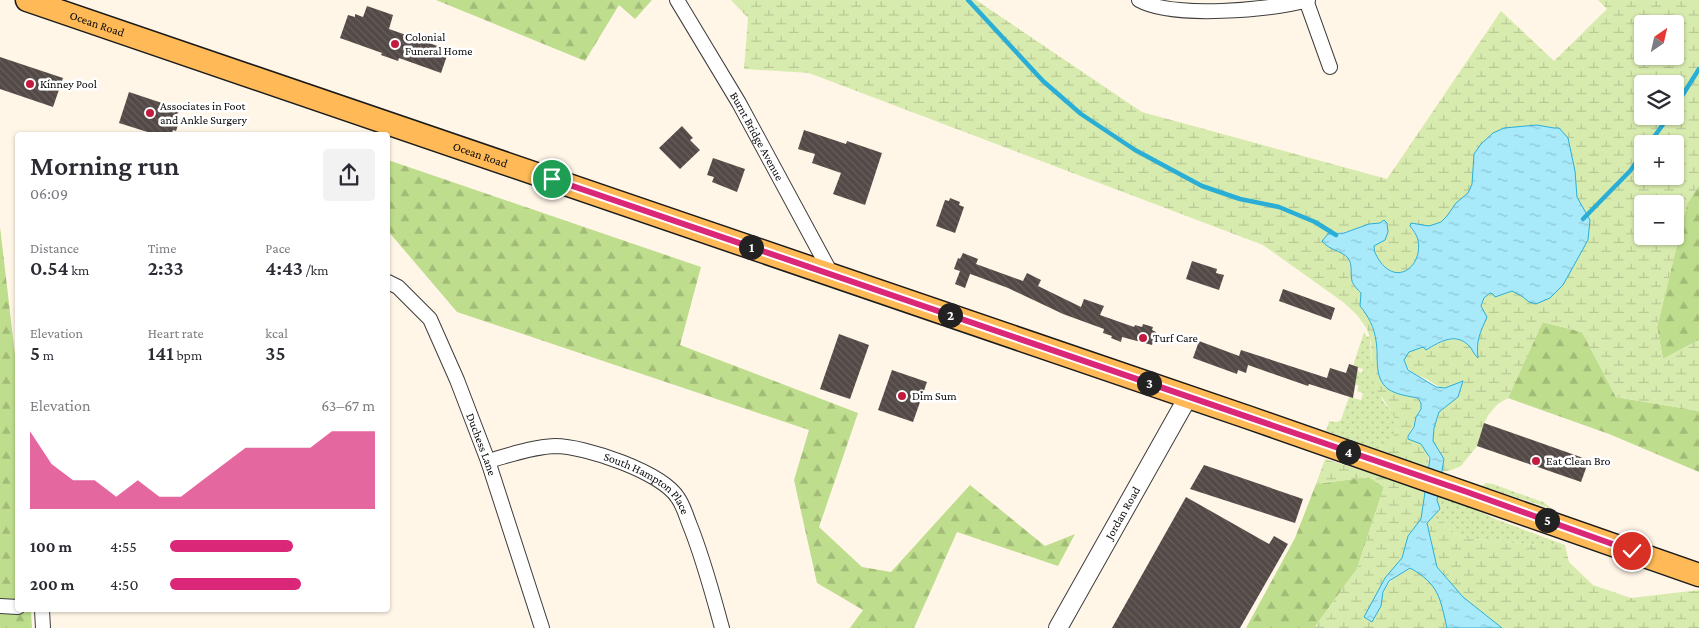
<!DOCTYPE html>
<html lang="en">
<head>
<meta charset="utf-8">
<style>
  :root { --surface:#fff; --page:#f2f2f3; --text:#2b2b33; --muted:#7c7c81; --accent:#db2777 }
  body { margin:0; font-family:"Crimson Pro",serif; background:var(--page); color:var(--text); height:100vh; display:flex; flex-direction:column; font-size:19px; white-space:nowrap }
  * { box-sizing:border-box; margin:0 }
  p { font-size:16px; color:var(--muted) }
  .icon { flex:none; width:28px; height:28px; fill:none; stroke:currentColor; stroke-width:2; stroke-linecap:round; stroke-linejoin:round }
  .map { position:relative; flex:1; overflow:hidden }
  .sheet { position:absolute; left:15px; top:132px; width:375px; height:480px; display:flex; flex-direction:column; background:var(--surface); border-radius:5px; box-shadow:0 1px 4px #0004 }
  .sheet>* { flex:none }
  .needle { width:32px; rotate:34deg }
  .controls { position:absolute; left:1634px; top:15px; display:grid; gap:10px }
  .controls a { display:grid; place-items:center; width:50px; height:50px; border-radius:5px; background:var(--surface); box-shadow:0 1px 4px #0004; font-size:25px }
  .pin { position:absolute; display:grid; place-items:center; width:42px; height:42px; color:#fff; margin:-21px; border:2px solid #fff; border-radius:50%; box-shadow:0 1px 5px #0007 }
  .km { position:absolute; width:25px; height:25px; margin:-12px; border-radius:50%; background:#222; color:#fff; font-size:14px; line-height:25px; text-align:center }
  .round { display:grid; place-items:center; flex:none; width:52px; height:52px; border-radius:5px; background:var(--page) }
  .overview { display:flex; align-items:center; justify-content:space-between; height:85px; padding:0 15px }
  h1 { font-size:28px; font-weight:600; line-height:38px }
  .figures { display:grid; grid-template-columns:repeat(3,1fr); gap:8px; height:85px; padding:5px 15px }
  .figures div { display:grid; align-content:center }
  .figures b { font-size:21px; font-weight:600 }
  .figures small { font-size:14px; font-weight:400 }
  .figures p { font-size:14px }
  .chart { height:140px; padding:10px 15px }
  .chart p { display:flex; justify-content:space-between }
  .chart svg { width:100%; height:90px; margin-top:5px; fill:var(--accent); opacity:.7 }
  ul { padding:0 15px; list-style:none; font-size:16px }
  li { display:grid; grid-template-columns:80px 60px 1fr; align-items:center; height:38px }
  li i { height:12px; border-radius:6px; background:var(--accent) }
  .map>svg:first-child { display:block }
</style>
</head>
<body>
<div class="map">
<svg width="1699" height="628" viewBox="0 0 1699 628">
  <defs>
    <pattern id="grass-dots" width="8" height="8" patternUnits="userSpaceOnUse" patternTransform="scale(1.25)"><rect width="8" height="8" fill="#d8ebaf"/><path d="M2 2h.1M6 6h.1" fill="none" stroke="#b8c895" stroke-width="1.8" stroke-linecap="round"/></pattern>
    <pattern id="forest-firs" width="22" height="20" patternUnits="userSpaceOnUse" patternTransform="scale(1.25)"><rect width="22" height="20" fill="#bedd8d"/><path d="M5 1l3.5 6h-7zM16 11l3.5 6h-7z" fill="#a2bc78"/></pattern>
    <pattern id="wetland-marsh" width="20" height="14" patternUnits="userSpaceOnUse" patternTransform="scale(1.25)"><rect width="20" height="14" fill="#d8ebaf"/><path d="M1 5h8M5 5V1M11 12h8M15 12V8" fill="none" stroke="#b8c895"/></pattern>
    <pattern id="water-ripples" width="26" height="14" patternUnits="userSpaceOnUse" patternTransform="scale(1.25)"><rect width="26" height="14" fill="#a8e9fa"/><path d="M2 4q2-2 4 0t4 0M15 11q2-2 4 0t4 0" fill="none" stroke="#8fc6d5"/></pattern>
    <pattern id="building-back-hatch" width="6" height="6" patternUnits="userSpaceOnUse" patternTransform="scale(1.25)"><rect width="6" height="6" fill="#534946"/><path d="M-1 5l2 2M0 0l6 6M5-1l2 2" fill="none" stroke="#675f5c"/></pattern>
  </defs>
  <rect width="100%" height="100%" fill="#fff6e7"/>
  <g fill="url(#grass-dots)">
    <polygon points="1364,332 1367,337 1370,336 1371,359 1382,400 1392,412 1397,425 1396,432 1390,441 1378,450 1326,431 1329,422 1327,421 1337,422 1341,420 1349,397 1361,400 1363,393 1357,391 1359,386 1350,383 1357,371 1362,373 1363,369 1353,366"/>
    <polygon points="1486,483 1493,484 1543,502 1552,509 1482,486"/>
    <polygon points="1438,493 1498,520 1565,545 1536,545 1462,538 1433,516 1440,509 1437,501"/>
  </g>
  <g fill="url(#forest-firs)">
    <polygon points="436,0 652,0 635,19 619,5 585,61"/>
    <polygon points="388,160 701,267 680,345 858,413 819,527 862,567 891,572 970,485 1045,546 1075,534 1058,566 957,532 914,628 850,628 863,610 817,583 794,480 809,430 457,312 388,231"/>
    <polygon points="1699,185 1699,340 1663,359 1657,327 1687,204"/>
    <polygon points="0,227 18,380 18,610 31,610 32,628 0,628"/>
    <polygon points="1542,322 1582,332 1616,397 1699,411 1699,472 1609,434 1508,398"/>
    <polygon points="1369,477 1384,487 1357,569 1314,628 1246,628 1295,538 1316,484"/>
  </g>
  <g fill="url(#wetland-marsh)" fill-rule="evenodd">
    <path d="M 731,0 L 976,0 L 1142,112 L 1387,179 L 1501,11 L 1554,61 L 1607,9 L 1598,0 L 1699,0 L 1699,185 L 1687,204 L 1657,327 L 1663,359 L 1699,340 L 1699,411 L 1616,397 L 1582,332 L 1543,322 L 1508,398 L 1498,404 L 1489,414 L 1484,423 L 1477,446 L 1461,466 L 1452,470 L 1442,472 L 1443,459 L 1433,441 L 1434,428 L 1439,412 L 1448,405 L 1461,381 C 1439,393 1442,387 1424,378 C 1413,373 1409,372 1404,360 L 1408,352 L 1423,347 L 1427,350 C 1440,342 1454,333 1468,345 C 1472,349 1474,354 1478,358 C 1477,345 1478,332 1485,321 C 1482,309 1479,302 1490,293 L 1493,294 L 1495,297 L 1512,291 L 1523,297 L 1529,302 L 1563,285 L 1587,240 L 1590,227 L 1590,220 L 1577,197 L 1575,171 L 1568,139 L 1554,128 L 1546,126 L 1504,128 L 1474,154 L 1472,184 L 1468,193 L 1456,203 L 1447,216 L 1441,222 L 1429,226 L 1411,224 L 1410,227 C 1413,231 1417,236 1418,240 C 1423,266 1397,287 1379,260 C 1376,255 1374,252 1373,246 L 1385,240 L 1380,223 C 1364,224 1350,233 1335,233 L 1337,251 C 1355,257 1349,266 1352,280 C 1353,285 1358,290 1361,293 L 1360,306 C 1375,324 1377,343 1377,365 L 1412,396 L 1418,398 C 1425,408 1419,408 1416,417 C 1414,423 1415,426 1410,431 C 1420,448 1431,446 1428,469 L 1378,450 L 1389,441 L 1396,432 L 1397,425 L 1392,412 L 1376,389 L 1372,375 L 1371,342 L 1367,329 L 1357,315 L 1343,302 L 1263,245 L 809,73 L 744,69 L 748,18 ZM 1642,24 L 1675,24 L 1675,56 L 1642,56 ZM 1642,84 L 1675,84 L 1675,116 L 1642,116 ZM 1642,144 L 1675,144 L 1675,176 L 1642,176 ZM 1642,204 L 1675,204 L 1675,236 L 1642,236 Z"/>
    <path d="M 1325,459 L 1425,489 L 1421,519 L 1408,536 L 1402,558 L 1385,578 L 1381,606 C 1384,582 1391,580 1410,568 C 1439,584 1440,598 1447,628 L 1314,628 L 1357,569 L 1384,487 L 1369,477 L 1316,484 Z"/>
    <polygon points="1433,516 1462,538 1536,545 1565,545 1569,562 1593,585 1631,598 1699,590 1699,628 1502,628 1463,597 1437,567 1427,522"/>
  </g>
  <path fill="url(#water-ripples)" stroke="#2aaed5" d="M 1537,125 L 1554,128 L 1559,128 L 1568,138 L 1575,171 L 1577,197 L 1590,220 L 1588,240 L 1563,285 L 1550,298 L 1536,304 L 1529,302 L 1523,297 L 1512,291 L 1495,297 L 1493,294 L 1490,293 L 1484,298 L 1481,306 L 1487,317 C 1480,333 1476,340 1478,358 C 1475,355 1473,352 1471,348 C 1457,331 1441,341 1426,350 L 1423,347 L 1409,352 L 1404,360 L 1408,370 L 1436,387 L 1445,388 L 1463,381 L 1458,397 L 1439,412 L 1434,428 L 1433,441 L 1444,459 L 1437,500 L 1440,509 L 1427,523 L 1437,567 L 1463,597 L 1502,628 L 1447,628 C 1440,598 1439,584 1410,568 L 1389,581 L 1383,592 L 1381,606 L 1372,622 L 1364,617 L 1385,578 L 1402,558 L 1408,536 L 1421,519 L 1430,458 L 1421,444 L 1408,439 L 1408,436 L 1414,427 L 1416,417 L 1421,409 L 1421,403 L 1418,398 C 1408,396 1397,395 1388,389 C 1373,377 1379,357 1376,341 C 1374,327 1369,317 1360,306 L 1361,293 C 1358,290 1353,285 1352,281 C 1350,273 1353,265 1348,258 C 1341,250 1330,251 1322,241 L 1328,234 L 1344,233 L 1369,224 L 1380,223 L 1384,220 L 1387,223 L 1388,232 L 1385,240 L 1374,246 C 1374,252 1376,255 1379,260 C 1397,287 1423,266 1418,240 C 1417,235 1413,230 1410,226 L 1411,223 L 1429,226 L 1441,222 L 1447,216 L 1456,203 L 1468,193 L 1472,184 L 1474,154 L 1481,144 L 1493,133 L 1504,128 Z"/>
  <g fill="none" stroke-linecap="round" stroke-linejoin="round">
    <g stroke="#2aaed5" stroke-width="4.5">
      <polyline points="968,0 1043,81 1081,114 1135,150 1202,186 1240,199 1279,207 1315,222 1336,235"/>
      <polyline points="1675,107 1699,69"/>
      <polyline points="1649,144 1669,116"/>
      <polyline points="1583,219 1630,171 1642,154"/>
    </g>
  </g>
  <g fill="url(#building-back-hatch)">
    <polygon points="367,6 393,15 389,29 449,50 441,73 399,58 398,61 381,55 382,53 340,38 348,15 355,17 355,14 363,17"/>
    <polygon points="0,57 63,78 53,107 0,89"/>
    <polygon points="129,92 180,109 176,118 180,119 176,131 173,130 171,135 157,135 119,123"/>
    <polygon points="682,126 693,138 690,140 700,150 680,169 659,148"/>
    <polygon points="804,130 846,144 847,141 882,153 865,205 833,194 841,173 812,163 815,154 798,149"/>
    <polygon points="713,158 745,169 737,192 712,182 714,177 707,175"/>
    <polygon points="950,198 960,202 959,205 964,207 955,233 936,226 945,200 949,201"/>
    <polygon points="963,253 978,259 976,264 1023,281 1027,273 1041,280 1038,286 1081,307 1084,299 1104,306 1100,315 1134,327 1135,325 1142,327 1143,324 1153,327 1152,330 1156,332 1152,345 1122,337 1121,342 1111,338 1112,336 1103,333 1104,329 1063,314 1008,288 976,276 970,274 965,288 955,284 960,271 954,269 958,258 960,259"/>
    <polygon points="1192,261 1217,269 1216,273 1224,275 1219,290 1186,279"/>
    <polygon points="1283,289 1335,308 1331,320 1279,301"/>
    <polygon points="839,334 869,345 850,399 820,389"/>
    <polygon points="1199,341 1239,356 1241,350 1327,378 1330,368 1346,373 1349,364 1358,367 1353,398 1309,384 1308,386 1248,365 1246,373 1238,370 1237,374 1193,358"/>
    <polygon points="892,370 927,382 913,422 878,410"/>
    <polygon points="1484,423 1589,460 1581,482 1477,446"/>
    <polygon points="1204,465 1303,499 1295,523 1190,489"/>
    <polygon points="1186,497 1269,544 1274,536 1288,544 1240,628 1112,628"/>
  </g>
  <g fill="none" stroke-linecap="round" stroke-linejoin="round">
    <defs>
      <g id="minor">
        <path id="s1" d="M 677,0 L 739,103 L 832,275"/>
        <path d="M 1139,0 C 1173,19 1270,10 1308,0"/>
        <polyline points="1306,0 1330,67"/>
        <path id="s2" d="M 388,282 L 398,287 L 430,319 L 457,380 L 488,461 L 542,628"/>
        <path id="s3" d="M 488,461 C 510,455 532,447 555,446 C 585,446 662,472 678,498 C 683,505 686,515 689,523 C 703,557 712,592 722,628"/>
        <polyline points="0,606 18,607"/>
        <polyline points="42,610 43,628"/>
      </g>
      <g id="tertiary">
        <path id="s4" d="M 1058,628 L 1188,397"/>
      </g>
      <g id="primary">
        <path id="s5" d="M 27,0 L 1250,418 L 1699,575"/>
      </g>
    </defs>
    <use href="#minor" stroke="#3d3d3d" stroke-width="16"/>
    <use href="#tertiary" stroke="#3d3d3d" stroke-width="20"/>
    <use href="#primary" stroke="#1b1b1b" stroke-width="25"/>
    <use href="#minor" stroke="#fff" stroke-width="14"/>
    <use href="#tertiary" stroke="#fff" stroke-width="18"/>
    <use href="#primary" stroke="#ffba57" stroke-width="22"/>
  </g>
  <g fill="none" stroke-linecap="round" stroke-linejoin="round">
    <defs>
      <polyline id="route" points="552,179 1467,492 1632,551"/>
    </defs>
    <use href="#route" stroke="#fff" stroke-width="10"/>
    <use href="#route" stroke="#db2777" stroke-width="6"/>
  </g>
  <g fill="#c11b3f" stroke="#fff" stroke-width="2">
    <circle cx="395" cy="44" r="5"/>
    <circle cx="30" cy="84" r="5"/>
    <circle cx="150" cy="113" r="5"/>
    <circle cx="1143" cy="338" r="5"/>
    <circle cx="902" cy="396" r="5"/>
    <circle cx="1536" cy="461" r="5"/>
  </g>
  <g text-anchor="middle" dominant-baseline="central" stroke-width="5" stroke-linejoin="round" paint-order="stroke">
    <g font-size="12" fill="#0a0a0a" stroke="#fff">
      <text stroke="none"><textPath href="#s5" startOffset="74">Ocean Road</textPath></text>
      <text stroke="none"><textPath href="#s1" startOffset="158">Burnt Bridge Avenue</textPath></text>
      <text stroke="none"><textPath href="#s5" startOffset="479">Ocean Road</textPath></text>
      <text stroke="none"><textPath href="#s2" startOffset="192">Duchess Lane</textPath></text>
      <text stroke="none"><textPath href="#s3" startOffset="171">South Hampton Place</textPath></text>
      <text stroke="none"><textPath href="#s4" startOffset="132">Jordan Road</textPath></text>
    </g>
    <g font-size="12" fill="#0a0a0a" stroke="#fff" text-anchor="start">
      <text x="405" y="37">Colonial<tspan x="405" dy="14">Funeral Home</tspan></text>
      <text x="40" y="84">Kinney Pool</text>
      <text x="160" y="106">Associates in Foot<tspan x="160" dy="14">and Ankle Surgery</tspan></text>
      <text x="1153" y="338">Turf Care</text>
      <text x="912" y="396">Dim Sum</text>
      <text x="1546" y="461">Eat Clean Bro</text>
    </g>
  </g>
</svg>
<div class="controls">
<a><svg class="needle" viewBox="-14 -14 28 28"><path d="M0-13l5 13h-10z" fill="#e53935"/><path d="M0 13l5-13h-10z" fill="#7c7c81"/></svg></a>
<a><svg class="icon" aria-label="layers" viewBox="0 0 24 24"><path d="M12 4l9 5-9 5-9-5zM3 14l9 5 9-5"/></svg></a>
<a>+</a>
<a>−</a>
</div>
<div class="pin" style="left:552px;top:179px;background:#1e9e55"><svg class="icon" aria-label="arrive" viewBox="0 0 24 24"><path d="M6 21V4h12l-3 4 3 4H6"/></svg></div>
<div class="pin" style="left:1632px;top:551px;background:#d93025"><svg class="icon" aria-label="check" viewBox="0 0 24 24"><path d="M5 12l5 5 9-10"/></svg></div>
<b class="km" style="left:751px;top:247px">1</b>
<b class="km" style="left:950px;top:315px">2</b>
<b class="km" style="left:1149px;top:383px">3</b>
<b class="km" style="left:1348px;top:452px">4</b>
<b class="km" style="left:1547px;top:520px">5</b>
<section class="sheet">
<div class="overview"><div><h1>Morning run</h1><p>06:09</p></div><a class="round"><svg class="icon" aria-label="share" viewBox="0 0 24 24"><path d="M12 15V3M7 8l5-5 5 5M5 13v7h14v-7"/></svg></a></div>
<div class="figures">
<div><p>Distance</p><b>0.54<small> km</small></b></div>
<div><p>Time</p><b>2:33</b></div>
<div><p>Pace</p><b>4:43<small> /km</small></b></div>
</div>
<div class="figures">
<div><p>Elevation</p><b>5<small> m</small></b></div>
<div><p>Heart rate</p><b>141<small> bpm</small></b></div>
<div><p>kcal</p><b>35</b></div>
</div>
<div class="chart"><p><span>Elevation</span>63–67 m</p>
<svg viewBox="0 0 160 44" preserveAspectRatio="none"><path d="M0 44V6L10 22L20 30L30 30L40 38L50 30L60 38L70 38L80 30L90 22L100 14L110 14L120 14L130 14L140 6L150 6L160 6V44z"/></svg>
</div>
<ul>
<li><b>100 m</b>4:55<i style="width:60%"></i></li>
<li><b>200 m</b>4:50<i style="width:64%"></i></li>
</ul>
</section>
</div>
</body>
</html>
